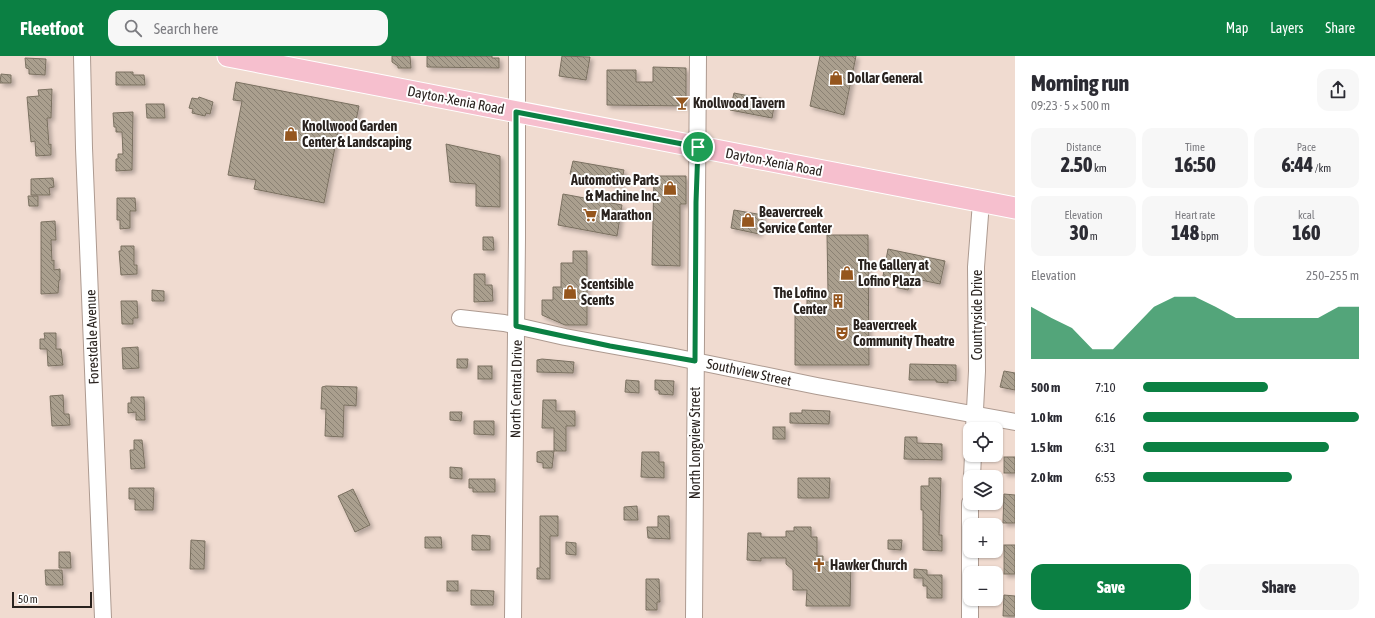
<!DOCTYPE html>
<html lang="en">
<head>
<meta charset="utf-8">
<style>
  :root { --surface:#fff; --page:#f7f7f7; --text:#2b2b33; --muted:#7c7c81; --accent:#0b8043 }
  body { margin:0; font-family:"Asap Condensed",sans-serif; background:var(--page); color:var(--text); height:100vh; display:flex; flex-direction:column; font-size:15px; white-space:nowrap }
  * { box-sizing:border-box; margin:0 }
  p { font-size:13px; color:var(--muted) }
  .icon { flex:none; width:22px; height:22px; fill:none; stroke:currentColor; stroke-width:2; stroke-linecap:round; stroke-linejoin:round }
  .map { position:relative; flex:1; overflow:hidden }
  .drawer { display:flex; flex-direction:column; background:var(--surface); width:360px }
  .drawer>* { flex:none }
  .buttons { position:absolute; left:963px; top:366px; display:grid; gap:8px }
  .buttons a { display:grid; place-items:center; width:40px; height:40px; border-radius:8px; background:var(--surface); box-shadow:0 1px 3px #0004; font-size:20px }
  .scale { position:absolute; left:12px; bottom:10px; width:80px; box-sizing:border-box; padding-left:4px; border:2px solid #29221e; border-top:0; font-size:11px; line-height:14px; white-space:nowrap; color:#29221e; -webkit-text-stroke:3px #fff; paint-order:stroke }
  .pin { position:absolute; display:grid; place-items:center; width:34px; height:34px; color:#fff; margin:-17px; border:2px solid #fff; border-radius:50%; box-shadow:0 1px 4px #0007 }
  .round { display:grid; place-items:center; flex:none; width:42px; height:42px; border-radius:12px; background:var(--page) }
  .head { display:flex; align-items:center; justify-content:space-between; height:68px; padding:0 16px }
  h1 { font-size:22px; font-weight:800; line-height:30px }
  .metrics { display:grid; grid-template-columns:repeat(3,1fr); gap:6px; height:68px; padding:4px 16px }
  .metrics div { display:grid; align-content:center; border-radius:10px; background:var(--page); text-align:center }
  .metrics b { font-size:20px; font-weight:800 }
  .metrics small { font-size:11px; font-weight:400 }
  .metrics p { font-size:11px }
  .chart { height:112px; padding:8px 16px }
  .chart p { display:flex; justify-content:space-between }
  .chart svg { width:100%; height:72px; margin-top:4px; fill:var(--accent); opacity:.7 }
  .action { display:flex; gap:8px; margin-top:auto; padding:8px 16px }
  .action a { flex:1; height:46px; border-radius:12px; background:var(--accent); color:#fff; font-size:16px; font-weight:800; line-height:46px; text-align:center }
  .action a+a { background:var(--page); color:var(--text) }
  ul { padding:0 16px; list-style:none; font-size:13px }
  li { display:grid; grid-template-columns:64px 48px 1fr; align-items:center; height:30px }
  li i { height:10px; border-radius:5px; background:var(--accent) }
  header { display:flex; align-items:center; gap:24px; box-sizing:border-box; height:56px; padding:0 20px; background:var(--accent); color:#fff }
  header strong { font-size:19px }
  nav { display:flex; gap:22px; margin-inline-start:auto; font-size:14px }
  .search { width:280px; height:36px; background:var(--page); display:flex; align-items:center; gap:10px; box-sizing:border-box; padding:0 14px; border-radius:12px; color:var(--muted); font-size:15px }
  main { display:flex; flex:1; min-height:0 }
  .map>svg:first-child { display:block }
</style>
</head>
<body>
<header>
<strong>Fleetfoot</strong>
<div class="search"><svg class="icon" aria-label="search" viewBox="0 0 24 24"><circle cx="10" cy="10" r="6"/><path d="M15 15l6 6"/></svg>Search here</div>
<nav><a>Map</a><a>Layers</a><a>Share</a></nav>
</header>
<main>
<div class="map">
<svg width="1015" height="562" viewBox="0 0 1015 562">
  <defs>
    <pattern id="building-back-hatch" width="6" height="6" patternUnits="userSpaceOnUse"><rect width="6" height="6" fill="#aa9f8e"/><path d="M-1 5l2 2M0 0l6 6M5-1l2 2" fill="none" stroke="#8a8173"/></pattern>
    <filter id="shadow"><feDropShadow dx="3" dy="3" stdDeviation="2" flood-color="#0004"/></filter>
  </defs>
  <rect width="100%" height="100%" fill="#f0dbd0"/>
  <g fill="url(#building-back-hatch)" stroke="#7b7161" filter="url(#shadow)">
    <polygon points="392,0 410,0 411,12 398,12 398,10 392,6"/>
    <polygon points="427,0 492,0 492,2 499,2 499,12 427,11"/>
    <polygon points="562,0 590,1 586,24 559,20"/>
    <polygon points="820,0 856,0 844,59 810,50"/>
    <polygon points="25,2 46,3 45,19 29,18 29,13 26,12"/>
    <polygon points="653,11 686,12 686,50 607,49 607,14 636,14 636,26 653,26"/>
    <polygon points="116,16 133,16 133,19 144,19 145,29 116,29"/>
    <polygon points="1,18 11,19 11,27 0,27"/>
    <polygon points="236,26 359,50 355,69 340,66 324,147 254,133 256,124 228,119 242,45 233,44"/>
    <polygon points="52,33 51,62 47,62 49,89 51,88 51,99 36,100 35,85 31,86 27,41 39,40 38,34"/>
    <polygon points="734,37 775,45 772,62 730,54"/>
    <polygon points="199,41 213,46 210,58 206,57 205,60 192,57 193,53 189,52 192,42 198,43"/>
    <polygon points="146,48 164,48 165,62 147,62"/>
    <polygon points="133,56 132,114 116,115 116,103 118,103 118,98 123,98 122,76 116,76 116,71 114,71 113,57"/>
    <polygon points="446,88 500,100 500,151 476,150 476,128 450,126"/>
    <polygon points="573,105 624,114 621,129 570,118"/>
    <polygon points="654,120 686,120 686,148 680,148 680,210 652,209"/>
    <polygon points="53,122 54,131 49,132 50,139 31,139 31,123"/>
    <polygon points="563,138 622,149 617,180 558,169"/>
    <polygon points="28,140 38,140 38,150 29,150"/>
    <polygon points="117,142 135,142 136,155 130,155 130,172 120,173 120,164 117,164"/>
    <polygon points="734,154 763,159 759,178 731,172"/>
    <polygon points="55,165 56,184 51,184 52,205 54,204 54,214 60,213 60,224 59,224 58,237 41,238 41,166"/>
    <polygon points="827,179 868,179 869,309 795,309 795,254 807,254 807,236 828,236"/>
    <polygon points="483,181 493,181 494,194 483,194"/>
    <polygon points="121,190 134,190 134,209 137,209 137,218 121,219 119,195 121,195"/>
    <polygon points="888,193 945,205 940,228 911,222 908,234 894,231 896,223 883,220"/>
    <polygon points="573,195 587,195 587,269 565,269 542,259 542,244 553,244 553,231 561,231 561,207 573,207"/>
    <polygon points="474,218 485,218 485,229 492,229 493,245 474,246"/>
    <polygon points="152,234 164,235 164,245 152,245"/>
    <polygon points="121,245 137,245 138,262 133,262 133,268 122,268"/>
    <polygon points="44,277 56,277 56,293 61,293 63,309 48,310 47,293 40,293 40,283 45,283"/>
    <polygon points="138,291 139,312 123,313 122,292"/>
    <polygon points="457,303 468,303 467,312 457,312"/>
    <polygon points="542,303 574,306 573,317 537,316 537,304"/>
    <polygon points="910,308 956,309 956,325 948,324 948,327 936,326 936,324 909,324"/>
    <rect x="478" y="310" width="14" height="13"/>
    <polygon points="1004,315 1015,317 1015,334 1000,331"/>
    <polygon points="626,324 639,325 639,337 625,336"/>
    <polygon points="655,324 674,325 673,339 659,338 659,334 655,334"/>
    <polygon points="326,330 357,331 356,350 344,349 343,381 325,380 326,353 321,353 322,331"/>
    <polygon points="63,339 64,358 69,358 70,369 52,370 50,340"/>
    <polygon points="131,341 144,341 145,364 136,364 136,356 128,357 128,347 131,347"/>
    <polygon points="543,344 556,344 556,355 575,355 575,370 566,370 566,395 554,395 554,372 542,372"/>
    <polygon points="802,354 830,355 829,368 790,367 790,357 802,357"/>
    <polygon points="450,356 462,356 461,365 450,364"/>
    <polygon points="474,365 494,365 494,379 474,378"/>
    <rect x="773" y="371" width="12" height="12"/>
    <polygon points="905,381 917,381 917,387 942,388 942,404 904,403"/>
    <polygon points="134,384 142,384 145,412 131,413 130,394 134,394"/>
    <polygon points="541,395 554,395 552,412 543,412 543,407 537,406 537,396"/>
    <polygon points="642,396 659,396 659,406 664,406 664,422 641,421"/>
    <rect x="1004" y="401" width="11" height="16"/>
    <polygon points="450,411 462,412 462,423 450,422"/>
    <polygon points="798,422 830,422 829,442 798,442"/>
    <polygon points="929,422 941,422 939,479 942,479 942,495 923,494 923,454 921,454 921,430 929,430"/>
    <polygon points="469,423 495,423 495,436 473,436 473,432 469,432"/>
    <polygon points="129,432 154,432 153,454 135,454 135,443 129,443"/>
    <polygon points="353,433 370,469 355,476 338,440"/>
    <polygon points="1004,438 1015,439 1015,467 1003,467"/>
    <polygon points="637,450 638,464 624,464 624,451"/>
    <polygon points="540,460 558,460 558,480 550,480 550,523 537,523 537,512 540,512"/>
    <polygon points="658,460 669,460 670,483 648,482 647,471 658,471"/>
    <polygon points="794,471 811,471 811,481 817,481 817,500 823,500 823,506 851,506 850,550 806,550 807,534 793,534 793,514 786,508 786,502 761,502 761,505 747,504 748,477 761,477 761,481 786,481 786,475 794,475"/>
    <polygon points="472,479 490,480 490,494 472,494"/>
    <polygon points="425,481 441,481 442,492 425,492"/>
    <polygon points="191,484 205,485 204,513 190,513"/>
    <polygon points="888,484 902,484 901,494 888,493"/>
    <polygon points="566,486 576,487 576,499 566,498"/>
    <rect x="1004" y="489" width="11" height="29"/>
    <polygon points="59,496 70,496 71,512 59,512"/>
    <polygon points="914,513 927,514 927,519 942,519 942,542 927,542 927,530 923,530 923,522 914,522"/>
    <polygon points="45,514 62,514 63,529 46,529"/>
    <polygon points="646,523 659,523 660,546 657,546 657,554 646,554"/>
    <rect x="447" y="525" width="11" height="10"/>
    <polygon points="471,534 494,535 493,549 471,549"/>
    <polygon points="1004,539 1015,540 1015,560 1003,560"/>
  </g>
  <g fill="none" stroke-linecap="round" stroke-linejoin="round">
    <defs>
      <g id="minor">
        <polyline points="82,0 84,92 103,562"/>
        <polyline points="460,262 504,267 565,281 670,300 817,330 1015,366"/>
        <polyline points="974,373 977,315 976,211 981,146"/>
        <polyline points="972,421 973,399"/>
        <polyline points="513,562 517,182 517,0"/>
        <polyline points="694,562 698,0"/>
        <polyline points="970,562 970,447"/>
      </g>
      <polyline id="major" points="228,0 1015,152"/>
    </defs>
    <use href="#minor" stroke="#ad9a90" stroke-width="18"/>
    <use href="#major" stroke="#fff" stroke-width="23"/>
    <use href="#minor" stroke="#fff" stroke-width="16"/>
    <use href="#major" stroke="#f6bfce" stroke-width="21"/>
  </g>
  <g fill="none" stroke-linecap="round" stroke-linejoin="round">
    <defs>
      <polygon id="route" points="516,56 698,91 696,146 695,305 610,290 516,270"/>
    </defs>
    <use href="#route" stroke="#fff" stroke-width="8"/>
    <use href="#route" stroke="#0b8043" stroke-width="5"/>
  </g>
  <defs>
    <symbol id="shop-bare" viewBox="-9 -9 18 18"><path d="M-5-2.5h2.3a2.7 3.5 0 0 1 5.4 0H5L5.5 6h-11ZM-1.5-2.5h3a1.5 2.3 0 0 0-3 0Z" fill="#95561e" stroke="#fff" stroke-width="2.5" paint-order="stroke"/></symbol>
    <symbol id="bar-bare" viewBox="-9 -9 18 18"><path d="M-6-5H6L.8 .8V4.5H3.5V6h-7V4.5H-.8V.8Z" fill="#95561e" stroke="#fff" stroke-width="2.5" paint-order="stroke"/></symbol>
    <symbol id="supermarket-bare" viewBox="-9 -9 18 18"><path d="M-6-5.5h2.5l.6 2H6L4.5 2H-2.5L-4.4-4H-6ZM-1.5 3.2a1.3 1.3 0 1 0 .1 0ZM3 3.2a1.3 1.3 0 1 0 .1 0Z" fill="#95561e" stroke="#fff" stroke-width="2.5" paint-order="stroke"/></symbol>
    <symbol id="building-bare" viewBox="-9 -9 18 18"><path d="M-4-6H4V6H1V3H-1V6H-4ZM-2.5-4.3h1.7v1.8h-1.7ZM.8-4.3h1.7v1.8H.8ZM-2.5-1h1.7V.8h-1.7ZM.8-1h1.7V.8H.8Z" fill="#95561e" stroke="#fff" stroke-width="2.5" paint-order="stroke"/></symbol>
    <symbol id="theatre-bare" viewBox="-9 -9 18 18"><path d="M-5-5.5Q0-4 5-5.5V0Q5 5 0 6Q-5 5-5 0ZM-3.3-2.5H-1v1.5H-3.3ZM1-2.5H3.3v1.5H1ZM-2.8 1Q0 5.5 2.8 1Z" fill="#95561e" stroke="#fff" stroke-width="2.5" paint-order="stroke"/></symbol>
    <symbol id="church-bare" viewBox="-9 -9 18 18"><path d="M-1.2-6h2.4v3.5h3.3v2.4h-3.3V6h-2.4V-.1h-3.3v-2.4h3.3Z" fill="#95561e" stroke="#fff" stroke-width="2.5" paint-order="stroke"/></symbol>
  </defs>
  <g fill-rule="evenodd">
    <use href="#shop-bare" x="826" y="12" width="20" height="20"/>
    <use href="#bar-bare" x="672" y="37" width="20" height="20"/>
    <use href="#shop-bare" x="281" y="68" width="20" height="20"/>
    <use href="#shop-bare" x="660" y="122" width="20" height="20"/>
    <use href="#supermarket-bare" x="580" y="149" width="20" height="20"/>
    <use href="#shop-bare" x="738" y="154" width="20" height="20"/>
    <use href="#shop-bare" x="837" y="207" width="20" height="20"/>
    <use href="#shop-bare" x="560" y="226" width="20" height="20"/>
    <use href="#building-bare" x="828" y="235" width="20" height="20"/>
    <use href="#theatre-bare" x="832" y="267" width="20" height="20"/>
    <use href="#church-bare" x="809" y="499" width="20" height="20"/>
  </g>
  <g text-anchor="middle" dominant-baseline="central" stroke-width="4" stroke-linejoin="round" paint-order="stroke">
    <g font-size="14" font-weight="bold" fill="#29221e" stroke="#fff" text-anchor="start">
      <text x="847" y="22">Dollar General</text>
      <text x="693" y="47">Knollwood Tavern</text>
      <text x="302" y="70">Knollwood Garden<tspan x="302" dy="16">Center &amp; Landscaping</tspan></text>
      <text x="659" y="124" text-anchor="end">Automotive Parts<tspan x="659" dy="16">&amp; Machine Inc.</tspan></text>
      <text x="759" y="156">Beavercreek<tspan x="759" dy="16">Service Center</tspan></text>
      <text x="601" y="159">Marathon</text>
      <text x="858" y="209">The Gallery at<tspan x="858" dy="16">Lofino Plaza</tspan></text>
      <text x="581" y="228">Scentsible<tspan x="581" dy="16">Scents</tspan></text>
      <text x="827" y="237" text-anchor="end">The Lofino<tspan x="827" dy="16">Center</tspan></text>
      <text x="853" y="269">Beavercreek<tspan x="853" dy="16">Community Theatre</tspan></text>
      <text x="830" y="509">Hawker Church</text>
    </g>
    <g font-size="14" fill="#29221e" stroke="#fff">
      <text transform="translate(456 44) rotate(11)">Dayton-Xenia Road</text>
      <text transform="translate(774 106) rotate(11)">Dayton-Xenia Road</text>
      <text transform="translate(977 259) rotate(-90)">Countryside Drive</text>
      <text transform="translate(92 281) rotate(-92)">Forestdale Avenue</text>
      <text transform="translate(749 316) rotate(12)">Southview Street</text>
      <text transform="translate(516 333) rotate(-89)">North Central Drive</text>
      <text transform="translate(695 387) rotate(-90)">North Longview Street</text>
    </g>
  </g>
</svg>
<div class="buttons">
<a><svg class="icon" aria-label="locate" viewBox="0 0 24 24"><circle cx="12" cy="12" r="6"/><path d="M12 2v4M12 18v4M2 12h4M18 12h4"/></svg></a>
<a><svg class="icon" aria-label="layers" viewBox="0 0 24 24"><path d="M12 4l9 5-9 5-9-5zM3 14l9 5 9-5"/></svg></a>
<a>+</a>
<a>−</a>
</div>
<div class="scale">50 m</div>
<div class="pin" style="left:698px;top:91px;background:#1e9e55"><svg class="icon" aria-label="arrive" viewBox="0 0 24 24"><path d="M6 21V4h12l-3 4 3 4H6"/></svg></div>
</div>
<section class="drawer">
<div class="head"><div><h1>Morning run</h1><p>09:23 · 5 × 500 m</p></div><a class="round"><svg class="icon" aria-label="share" viewBox="0 0 24 24"><path d="M12 15V3M7 8l5-5 5 5M5 13v7h14v-7"/></svg></a></div>
<div class="metrics">
<div><p>Distance</p><b>2.50<small> km</small></b></div>
<div><p>Time</p><b>16:50</b></div>
<div><p>Pace</p><b>6:44<small> /km</small></b></div>
</div>
<div class="metrics">
<div><p>Elevation</p><b>30<small> m</small></b></div>
<div><p>Heart rate</p><b>148<small> bpm</small></b></div>
<div><p>kcal</p><b>160</b></div>
</div>
<div class="chart"><p><span>Elevation</span>250–255 m</p>
<svg viewBox="0 0 160 44" preserveAspectRatio="none"><path d="M0 44V12L10 19L20 25L30 38L40 38L50 25L60 12L70 6L80 6L90 12L100 19L110 19L120 19L130 19L140 19L150 12L160 12V44z"/></svg>
</div>
<ul>
<li><b>500 m</b>7:10<i style="width:58%"></i></li>
<li><b>1.0 km</b>6:16<i style="width:100%"></i></li>
<li><b>1.5 km</b>6:31<i style="width:86%"></i></li>
<li><b>2.0 km</b>6:53<i style="width:69%"></i></li>
</ul>
<div class="action"><a>Save</a><a>Share</a></div>
</section>
</main>
</body>
</html>
